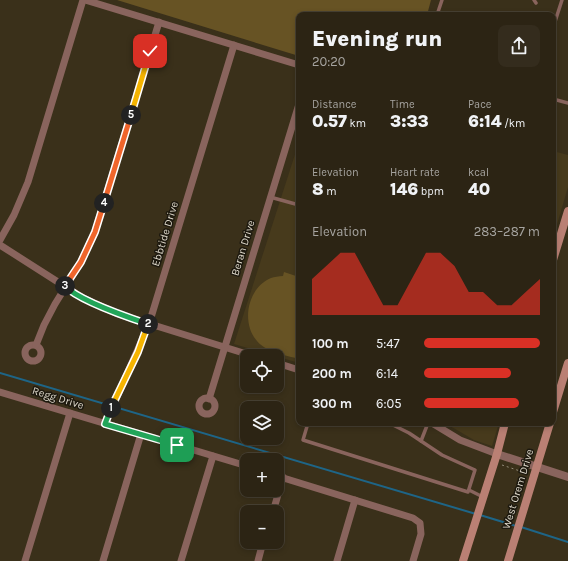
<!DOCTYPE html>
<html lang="en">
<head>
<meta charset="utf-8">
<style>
  :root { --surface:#2c2414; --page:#342c1d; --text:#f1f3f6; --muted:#a6a4a0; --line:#484134; --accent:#d93025 }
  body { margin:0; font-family:Karla,sans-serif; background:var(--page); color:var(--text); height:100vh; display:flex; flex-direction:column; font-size:15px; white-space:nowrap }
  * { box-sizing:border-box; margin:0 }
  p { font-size:13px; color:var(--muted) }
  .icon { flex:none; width:22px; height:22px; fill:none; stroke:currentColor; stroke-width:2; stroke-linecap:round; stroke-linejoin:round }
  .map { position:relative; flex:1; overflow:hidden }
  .panel { position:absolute; left:296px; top:12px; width:260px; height:414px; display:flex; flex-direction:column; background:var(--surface); border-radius:8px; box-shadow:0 2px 6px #0003,0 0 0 1px var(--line) }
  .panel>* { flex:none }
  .buttons { position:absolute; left:240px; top:349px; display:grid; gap:8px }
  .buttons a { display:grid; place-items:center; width:44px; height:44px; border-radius:8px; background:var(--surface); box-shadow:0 2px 6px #0003,0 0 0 1px var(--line); font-size:20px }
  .pin { position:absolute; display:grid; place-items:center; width:34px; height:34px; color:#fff; margin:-17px; border-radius:8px; box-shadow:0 2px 6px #0006 }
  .km { position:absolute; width:20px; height:20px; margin:-10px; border-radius:50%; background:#222; color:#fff; font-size:11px; line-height:20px; text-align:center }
  .round { display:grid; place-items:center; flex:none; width:42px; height:42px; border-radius:8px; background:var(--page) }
  .head { display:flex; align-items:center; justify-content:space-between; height:68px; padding:0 16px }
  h1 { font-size:22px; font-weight:800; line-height:30px }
  .metrics { display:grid; grid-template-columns:repeat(3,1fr); gap:6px; height:68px; padding:4px 16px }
  .metrics div { display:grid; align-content:center }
  .metrics b { font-size:17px; font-weight:800 }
  .metrics small { font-size:11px; font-weight:400 }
  .metrics p { font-size:11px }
  .chart { height:112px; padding:8px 16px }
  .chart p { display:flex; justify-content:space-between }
  .chart svg { width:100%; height:72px; margin-top:4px; fill:var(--accent); opacity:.7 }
  ul { padding:0 16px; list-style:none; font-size:13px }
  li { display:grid; grid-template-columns:64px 48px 1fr; align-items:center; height:30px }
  li i { height:10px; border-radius:5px; background:var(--accent) }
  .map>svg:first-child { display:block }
</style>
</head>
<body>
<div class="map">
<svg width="568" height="561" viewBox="0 0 568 561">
  <rect width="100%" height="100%" fill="#3a301a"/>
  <g fill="#473a1c">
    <polygon points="299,142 299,363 234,344"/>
    <polygon points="553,151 568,155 568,187 553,238"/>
    <polygon points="445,423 499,423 492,446 474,440"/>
  </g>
  <g fill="#675324">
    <polygon points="117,0 431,0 427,15 299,15 299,56"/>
    <path d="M 284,272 L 299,277 L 299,359 C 286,355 267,353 257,341 C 241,323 247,288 271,278 C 274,277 279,276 283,276 Z"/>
  </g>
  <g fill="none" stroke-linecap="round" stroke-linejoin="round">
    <g stroke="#1e6587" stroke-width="2">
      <polyline points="0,373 476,514"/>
      <polyline points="480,515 516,526"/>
      <polyline points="521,527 568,542"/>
    </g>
    <polyline stroke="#928b79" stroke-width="1" stroke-dasharray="2 3" stroke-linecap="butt" points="502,465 526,473"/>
    <g stroke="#89645d" stroke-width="3.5">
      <polyline points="534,0 536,3"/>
      <polyline points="437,15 442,0"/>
      <polyline points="553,28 562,0"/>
      <polyline points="553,99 568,103"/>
      <polyline points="270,197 299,205"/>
      <polyline points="308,423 303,440 468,492 475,470 442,455 409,433 389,423"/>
      <polyline points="480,423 488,425 488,423"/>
      <polyline points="421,441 428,423"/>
      <polyline points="469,490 483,497"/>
    </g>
    <g stroke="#89645d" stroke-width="7">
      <polyline points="85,0 299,65"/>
      <polyline points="0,240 14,215 28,182 83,0"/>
      <polyline points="0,245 83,298 118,314 253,356"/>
      <circle cx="33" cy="353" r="8"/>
      <polyline points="36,345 44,325 55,304 81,262 95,232 159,22"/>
      <polyline points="277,363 299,370"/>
      <polyline points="0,392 247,466"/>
      <circle cx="207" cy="406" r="8"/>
      <polyline points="209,399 299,104"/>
      <polyline points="432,423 460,440 497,454"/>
      <polyline points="105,424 149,324 234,45"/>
      <polyline points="277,476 413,518 420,523 421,534 413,561"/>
      <polyline points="273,512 283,477"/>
      <polyline points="25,561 70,413"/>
      <polyline points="103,561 141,434"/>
      <polyline points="181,561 213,456"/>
      <polyline points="258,561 263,542"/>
      <polyline points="337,561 355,500"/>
    </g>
    <polyline stroke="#89645d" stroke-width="8" points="497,454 568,477"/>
    <g stroke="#ba8074" stroke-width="8">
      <polyline points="553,260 568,211"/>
      <polyline points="553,412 568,363"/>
      <polyline points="463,561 497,454 505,423"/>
      <polyline points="508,561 550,423"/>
    </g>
  </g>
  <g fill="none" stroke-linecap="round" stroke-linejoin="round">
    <defs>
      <polyline id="split-1" points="111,408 105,424 177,445"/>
      <polyline id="split-2" points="111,408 138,352 148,324"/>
      <path id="split-3" d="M 65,286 C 79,301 127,317 148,324"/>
      <polyline id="split-4" points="65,286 81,262 95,232 104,203"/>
      <polyline id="split-5" points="104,203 131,115"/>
      <polyline id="split-6" points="131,115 150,51"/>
    </defs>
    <use href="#split-1" stroke="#fff" stroke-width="8"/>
    <use href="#split-2" stroke="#fff" stroke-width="8"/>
    <use href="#split-3" stroke="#fff" stroke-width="8"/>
    <use href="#split-4" stroke="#fff" stroke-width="8"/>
    <use href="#split-5" stroke="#fff" stroke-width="8"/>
    <use href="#split-6" stroke="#fff" stroke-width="8"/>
    <use href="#split-1" stroke="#22a559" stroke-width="5"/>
    <use href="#split-2" stroke="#f5b400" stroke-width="5"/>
    <use href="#split-3" stroke="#22a559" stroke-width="5"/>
    <use href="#split-4" stroke="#f0652b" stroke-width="5"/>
    <use href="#split-5" stroke="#f0652b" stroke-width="5"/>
    <use href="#split-6" stroke="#f5b400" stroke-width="5"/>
  </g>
  <g text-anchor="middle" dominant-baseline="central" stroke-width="3" stroke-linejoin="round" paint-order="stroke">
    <g font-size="11" fill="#dfd9cb" stroke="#1d190f">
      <text transform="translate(165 234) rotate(-73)">Ebbtide Drive</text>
      <text transform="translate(243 248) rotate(-73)">Beran Drive</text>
      <text transform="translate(58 398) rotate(17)">Regg Drive</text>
      <text transform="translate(518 489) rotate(-73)">West Orem Drive</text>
    </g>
  </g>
</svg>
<div class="buttons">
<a><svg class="icon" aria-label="locate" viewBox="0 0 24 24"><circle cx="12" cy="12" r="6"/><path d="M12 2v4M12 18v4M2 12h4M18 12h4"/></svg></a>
<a><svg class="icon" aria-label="layers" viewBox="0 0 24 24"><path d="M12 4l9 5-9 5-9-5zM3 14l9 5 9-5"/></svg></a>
<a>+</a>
<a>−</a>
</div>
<div class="pin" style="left:177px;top:445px;background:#1e9e55"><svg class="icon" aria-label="arrive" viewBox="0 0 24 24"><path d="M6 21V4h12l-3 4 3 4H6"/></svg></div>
<div class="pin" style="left:150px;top:51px;background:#d93025"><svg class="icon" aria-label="check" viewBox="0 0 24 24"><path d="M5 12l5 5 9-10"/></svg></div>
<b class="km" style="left:111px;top:408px">1</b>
<b class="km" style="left:148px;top:324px">2</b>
<b class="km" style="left:65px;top:286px">3</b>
<b class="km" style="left:104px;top:203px">4</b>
<b class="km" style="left:131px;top:115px">5</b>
<section class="panel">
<div class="head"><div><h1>Evening run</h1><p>20:20</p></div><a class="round"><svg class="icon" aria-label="share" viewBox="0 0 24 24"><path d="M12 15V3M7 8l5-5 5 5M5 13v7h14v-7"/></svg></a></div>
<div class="metrics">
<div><p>Distance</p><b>0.57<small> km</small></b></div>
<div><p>Time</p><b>3:33</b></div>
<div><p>Pace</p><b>6:14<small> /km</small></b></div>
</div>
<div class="metrics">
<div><p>Elevation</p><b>8<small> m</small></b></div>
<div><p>Heart rate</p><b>146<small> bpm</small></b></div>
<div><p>kcal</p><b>40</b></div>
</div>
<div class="chart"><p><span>Elevation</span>283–287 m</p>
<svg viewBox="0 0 160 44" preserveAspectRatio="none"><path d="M0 44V22L10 14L20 6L30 6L40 22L50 38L60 38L70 22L80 6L90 6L100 14L110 30L120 30L130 38L140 38L150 30L160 22V44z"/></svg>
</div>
<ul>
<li><b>100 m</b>5:47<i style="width:100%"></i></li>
<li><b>200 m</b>6:14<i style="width:75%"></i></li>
<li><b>300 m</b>6:05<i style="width:82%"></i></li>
</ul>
</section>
</div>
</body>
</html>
